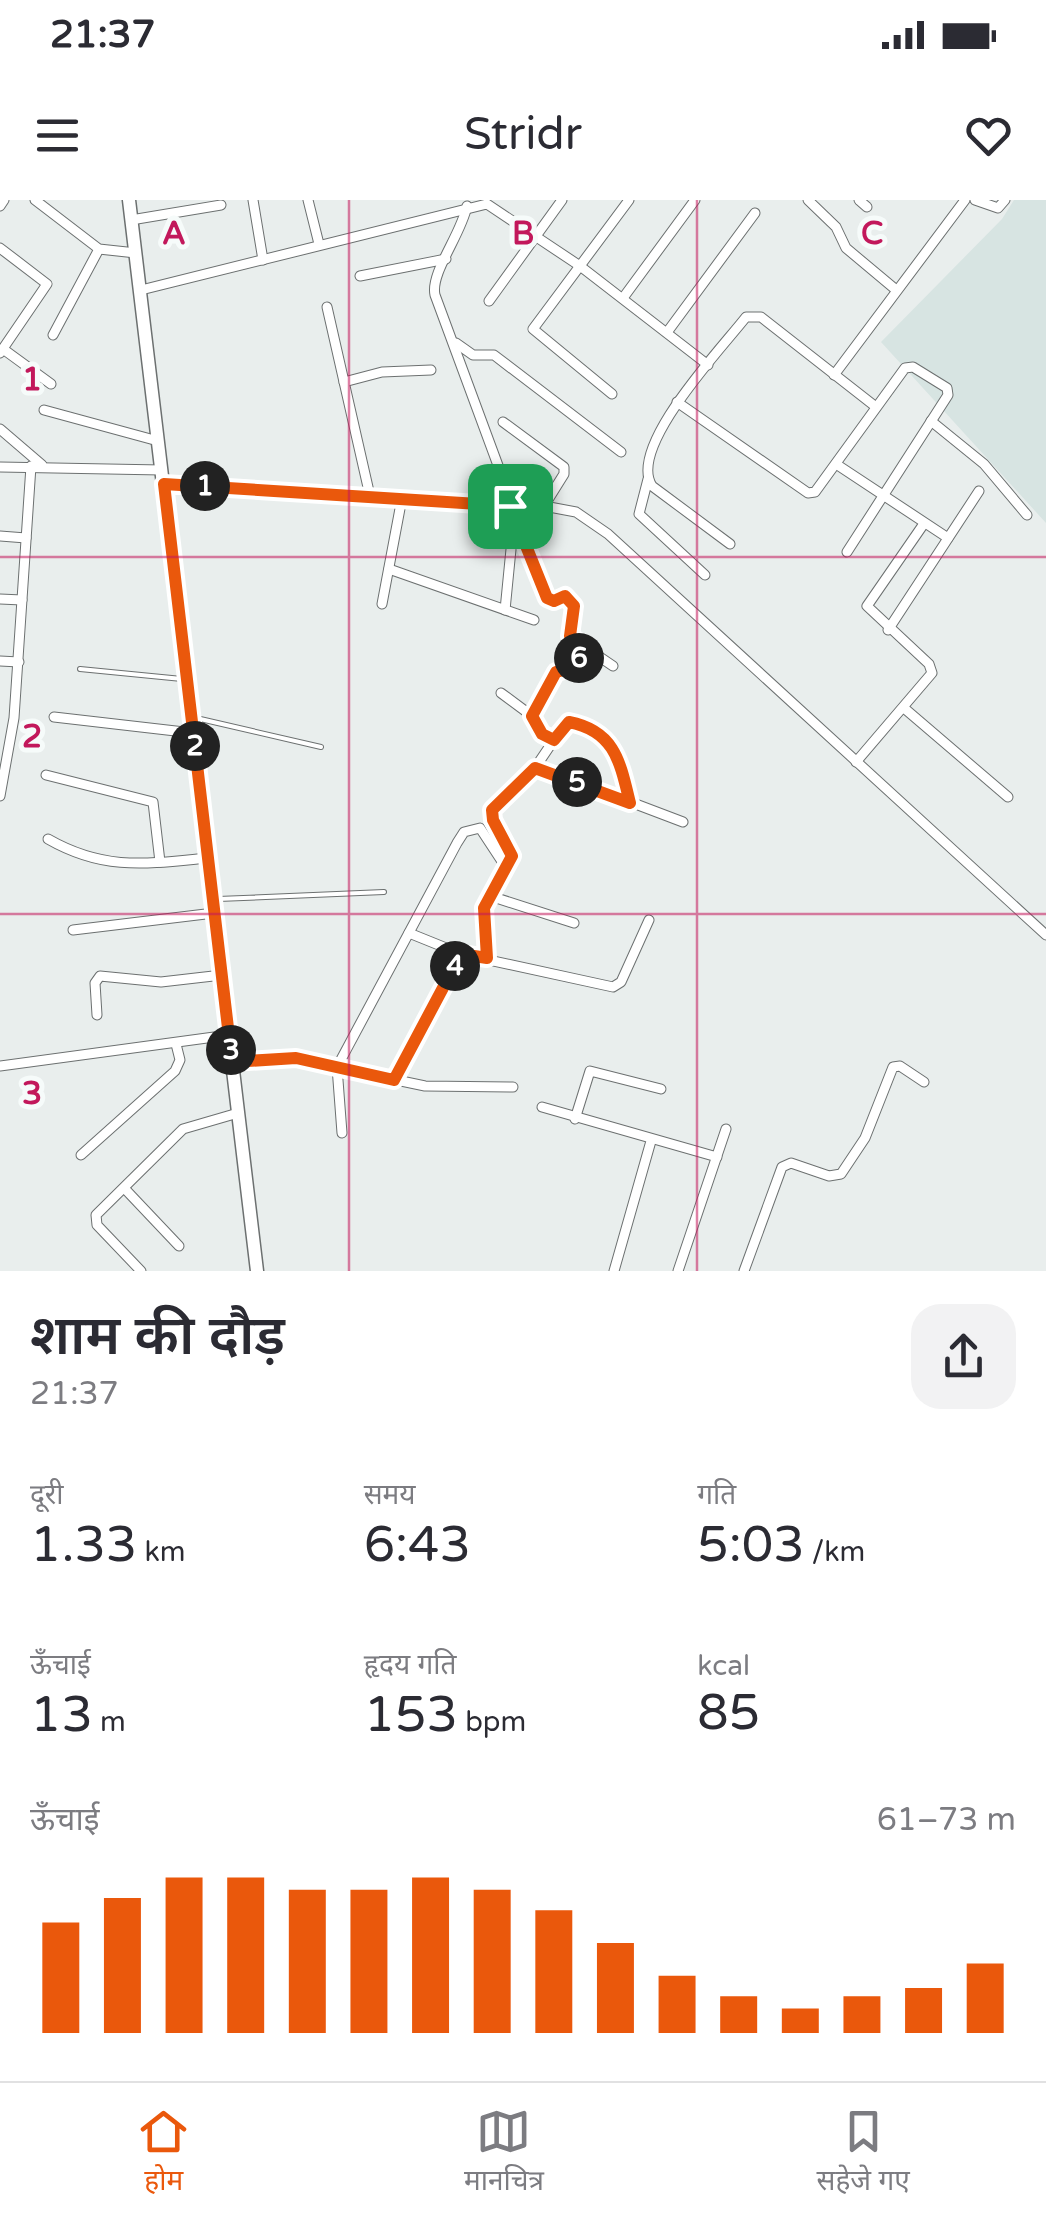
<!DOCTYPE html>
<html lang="hi">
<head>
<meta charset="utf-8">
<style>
  :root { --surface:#fff; --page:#f2f2f3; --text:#2b2b33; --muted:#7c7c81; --line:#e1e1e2; --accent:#ea580c }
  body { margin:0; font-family:"Varela Round","Noto Sans Devanagari",sans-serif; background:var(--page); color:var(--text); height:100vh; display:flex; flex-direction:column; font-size:38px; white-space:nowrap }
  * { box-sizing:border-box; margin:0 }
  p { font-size:32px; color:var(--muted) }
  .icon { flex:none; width:55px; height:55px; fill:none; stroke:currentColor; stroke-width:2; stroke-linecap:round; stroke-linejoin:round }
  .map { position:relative; height:1071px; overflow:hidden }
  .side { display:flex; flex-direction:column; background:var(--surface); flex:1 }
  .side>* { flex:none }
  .pin { position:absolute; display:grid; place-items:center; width:85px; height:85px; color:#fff; margin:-42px; border-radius:20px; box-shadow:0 5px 15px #0006 }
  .km { position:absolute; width:50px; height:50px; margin:-25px; border-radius:50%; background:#222; color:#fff; font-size:28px; line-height:50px; text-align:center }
  .round { display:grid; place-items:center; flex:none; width:105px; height:105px; border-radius:30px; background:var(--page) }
  .headline { display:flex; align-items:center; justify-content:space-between; height:170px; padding:0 30px }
  h1 { font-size:55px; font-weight:600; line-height:75px }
  .metrics { display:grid; grid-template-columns:repeat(3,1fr); gap:15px; height:170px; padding:10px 30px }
  .metrics div { display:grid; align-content:center }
  .metrics b { font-size:50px; font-weight:600 }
  .metrics small { font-size:28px; font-weight:400 }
  .metrics p { font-size:28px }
  .chart { height:280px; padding:20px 30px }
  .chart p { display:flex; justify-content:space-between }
  .chart svg { width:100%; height:180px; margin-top:10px; stroke:var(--accent); stroke-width:6 }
  .status { display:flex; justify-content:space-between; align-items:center; height:70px; padding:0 50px; background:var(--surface); direction:ltr }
  .status svg { height:28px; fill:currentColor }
  header { display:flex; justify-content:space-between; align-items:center; height:130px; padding:0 30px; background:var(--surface); font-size:45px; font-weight:600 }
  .tab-bar { display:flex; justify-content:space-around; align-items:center; height:140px; border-top:2px solid var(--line); background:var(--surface); font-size:28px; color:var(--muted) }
  .tab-bar a { display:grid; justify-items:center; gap:5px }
  .tab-bar .on { color:var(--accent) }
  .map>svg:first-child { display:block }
</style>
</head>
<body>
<div class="status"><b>21:37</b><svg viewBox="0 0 49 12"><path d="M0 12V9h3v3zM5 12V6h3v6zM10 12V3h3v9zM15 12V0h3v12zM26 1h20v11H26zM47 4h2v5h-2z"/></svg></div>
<header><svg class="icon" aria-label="menu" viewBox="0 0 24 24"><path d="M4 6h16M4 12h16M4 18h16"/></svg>Stridr<svg class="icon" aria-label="heart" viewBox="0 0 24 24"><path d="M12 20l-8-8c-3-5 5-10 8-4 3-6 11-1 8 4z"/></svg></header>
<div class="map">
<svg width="1046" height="1071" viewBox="0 0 1046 1071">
  <rect width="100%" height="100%" fill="#e9eeed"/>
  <polygon fill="#d7e4e2" points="1014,0 1046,0 1046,323 881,142 1002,19"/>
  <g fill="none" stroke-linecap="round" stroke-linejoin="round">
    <defs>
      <g id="lane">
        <polyline points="80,469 182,479"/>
        <polyline points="196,518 321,547"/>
        <polyline points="218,699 384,692"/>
      </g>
      <g id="street">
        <polyline points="35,0 99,49 136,53"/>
        <polyline points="253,0 263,60"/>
        <polyline points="308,0 319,44"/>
        <polyline points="808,0 836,27 846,48 895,89"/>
        <polyline points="859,0 867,7"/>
        <polyline points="975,0 998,8 1005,0"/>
        <polyline points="0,6 4,0"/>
        <path d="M 467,6 C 461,35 430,73 435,95 L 547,398 L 554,401 L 565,396 L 576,412 L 569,436 L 613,466"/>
        <polyline points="131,20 221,5"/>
        <polyline points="0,48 47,84 0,153"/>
        <polyline points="360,76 446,59"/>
        <polyline points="141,90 487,4 580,66 708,165"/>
        <polyline points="623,98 695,0"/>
        <polyline points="489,101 562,0"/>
        <polyline points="327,107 370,296"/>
        <polyline points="668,131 755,13"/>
        <polyline points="53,135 99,49"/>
        <polyline points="456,143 473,155 494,155 621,252"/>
        <polyline points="3,149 51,184"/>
        <polyline points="834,175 965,0"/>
        <polyline points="344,182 382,172 431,170"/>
        <polyline points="612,194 533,129 629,0"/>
        <polyline points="677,202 808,293 815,292 905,168 913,167 947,188 948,195 847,352"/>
        <polyline points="44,210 158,241"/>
        <polyline points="931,221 984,264 1027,315"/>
        <polyline points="503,222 564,267 564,274 544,306"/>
        <polyline points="0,229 42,265"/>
        <polyline points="836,264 948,338"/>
        <polyline points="0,267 162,270"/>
        <polyline points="648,279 639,314 705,375"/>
        <polyline points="164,284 544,306 576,312 608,334 1046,735"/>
        <polyline points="0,336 26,338"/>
        <path d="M 730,344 L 652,286 C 627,247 722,148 746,117 L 761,117 L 876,207"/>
        <polyline points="389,369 534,420"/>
        <polyline points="0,399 22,400"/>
        <polyline points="382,404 402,298"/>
        <polyline points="505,410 514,319"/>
        <polyline points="888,430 979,291"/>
        <polyline points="0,461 19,462"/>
        <polyline points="501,493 532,516 542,534 554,540"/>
        <polyline points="904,508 1008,597"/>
        <polyline points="532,516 556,472 571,468 587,449"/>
        <polyline points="54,517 193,533"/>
        <polyline points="856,562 932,473 929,464 867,406 923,325"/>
        <polyline points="535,568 564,525 575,522 613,544 630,603"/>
        <polyline points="46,575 153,602 160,662"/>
        <polyline points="0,596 14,518 31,266"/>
        <path d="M 48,639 C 104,671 146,664 208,658"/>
        <polyline points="487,695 574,723"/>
        <polyline points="73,730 214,713"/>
        <polyline points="409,733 461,754 613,787 621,782 649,720"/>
        <polyline points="487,758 484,708 512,656 493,620 493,609 529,570 546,570 683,622"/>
        <polyline points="97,815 95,783 100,776 161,782 222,775"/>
        <polyline points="232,862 296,859 425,886 513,887"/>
        <polyline points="0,866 229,835"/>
        <polyline points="394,880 461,754"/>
        <polyline points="542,907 717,957"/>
        <polyline points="575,919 590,871 661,889"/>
        <polyline points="342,933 337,867 457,643 464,632 480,628 505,666"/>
        <polyline points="81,955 175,871 180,860 176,844"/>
        <polyline points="125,989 179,1046"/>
        <polyline points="141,1071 97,1025 96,1015 183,929 238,913"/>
        <polyline points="614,1071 651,941"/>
        <polyline points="678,1071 726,929"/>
        <polyline points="744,1071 782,967 791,963 829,976 841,974 865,938 893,867 900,866 924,882"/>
      </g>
      <polyline id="primary" points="129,0 257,1071"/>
    </defs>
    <use href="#lane" stroke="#6c7070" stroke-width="6"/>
    <use href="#street" stroke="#6c7070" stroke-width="11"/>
    <use href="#primary" stroke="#6c7070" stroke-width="15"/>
    <use href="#lane" stroke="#fff" stroke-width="4"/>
    <use href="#street" stroke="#fff" stroke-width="9"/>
    <use href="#primary" stroke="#fff" stroke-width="12"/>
  </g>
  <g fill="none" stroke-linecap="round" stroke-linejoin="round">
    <defs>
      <path id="route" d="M 164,284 L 510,306 L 547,398 L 554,401 L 565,396 L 574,406 L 570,436 L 587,448 L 571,468 L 556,472 L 532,516 L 542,534 L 554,540 L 569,522 C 615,531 620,562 630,603 L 535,568 L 492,610 L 493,620 L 512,656 L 484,708 L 487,758 L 461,754 L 394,880 L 296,858 L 232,862 Z"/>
    </defs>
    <use href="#route" stroke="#fff" stroke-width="20"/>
    <use href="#route" stroke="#ea580c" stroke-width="12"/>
  </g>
  <path fill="none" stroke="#c2185b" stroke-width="2.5" stroke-opacity="0.55" d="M 349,0 L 349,1071M 697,0 L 697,1071M 0,357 L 1046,357M 0,714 L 1046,714"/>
  <g font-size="32" text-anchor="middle" font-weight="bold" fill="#c2185b" stroke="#f6fbfa" stroke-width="10" stroke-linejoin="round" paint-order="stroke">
    <text x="174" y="44">A</text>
    <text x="523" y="44">B</text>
    <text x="872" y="44">C</text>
    <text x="32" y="190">1</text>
    <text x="32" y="547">2</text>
    <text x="32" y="904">3</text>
  </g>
</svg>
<div class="pin" style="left:510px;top:306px;background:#1e9e55"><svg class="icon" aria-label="arrive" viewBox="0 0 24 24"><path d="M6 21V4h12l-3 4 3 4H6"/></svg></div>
<b class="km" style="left:205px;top:286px">1</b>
<b class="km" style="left:195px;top:546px">2</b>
<b class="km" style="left:231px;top:850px">3</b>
<b class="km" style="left:455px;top:766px">4</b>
<b class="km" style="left:577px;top:582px">5</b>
<b class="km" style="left:579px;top:458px">6</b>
</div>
<section class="side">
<div class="headline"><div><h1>शाम की दौड़</h1><p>21:37</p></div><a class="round"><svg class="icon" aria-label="share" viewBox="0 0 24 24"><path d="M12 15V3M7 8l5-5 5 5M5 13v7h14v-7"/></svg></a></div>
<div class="metrics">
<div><p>दूरी</p><b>1.33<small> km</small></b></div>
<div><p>समय</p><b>6:43</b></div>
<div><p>गति</p><b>5:03<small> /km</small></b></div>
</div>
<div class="metrics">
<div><p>ऊँचाई</p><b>13<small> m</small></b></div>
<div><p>हृदय गति</p><b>153<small> bpm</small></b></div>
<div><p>kcal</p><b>85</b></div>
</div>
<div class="chart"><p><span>ऊँचाई</span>61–73 m</p>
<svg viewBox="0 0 160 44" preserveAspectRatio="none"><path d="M5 44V17M15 44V11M25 44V6M35 44V6M45 44V9M55 44V9M65 44V6M75 44V9M85 44V14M95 44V22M105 44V30M115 44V35M125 44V38M135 44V35M145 44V33M155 44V27"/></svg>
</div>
</section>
<nav class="tab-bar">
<a class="on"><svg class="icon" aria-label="home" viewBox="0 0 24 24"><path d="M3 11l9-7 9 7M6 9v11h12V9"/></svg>होम</a>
<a><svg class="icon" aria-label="map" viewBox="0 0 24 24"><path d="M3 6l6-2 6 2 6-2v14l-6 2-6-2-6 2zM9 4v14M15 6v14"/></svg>मानचित्र</a>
<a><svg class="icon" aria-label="saved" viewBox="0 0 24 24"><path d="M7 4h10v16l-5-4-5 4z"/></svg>सहेजे गए</a>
</nav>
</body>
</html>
